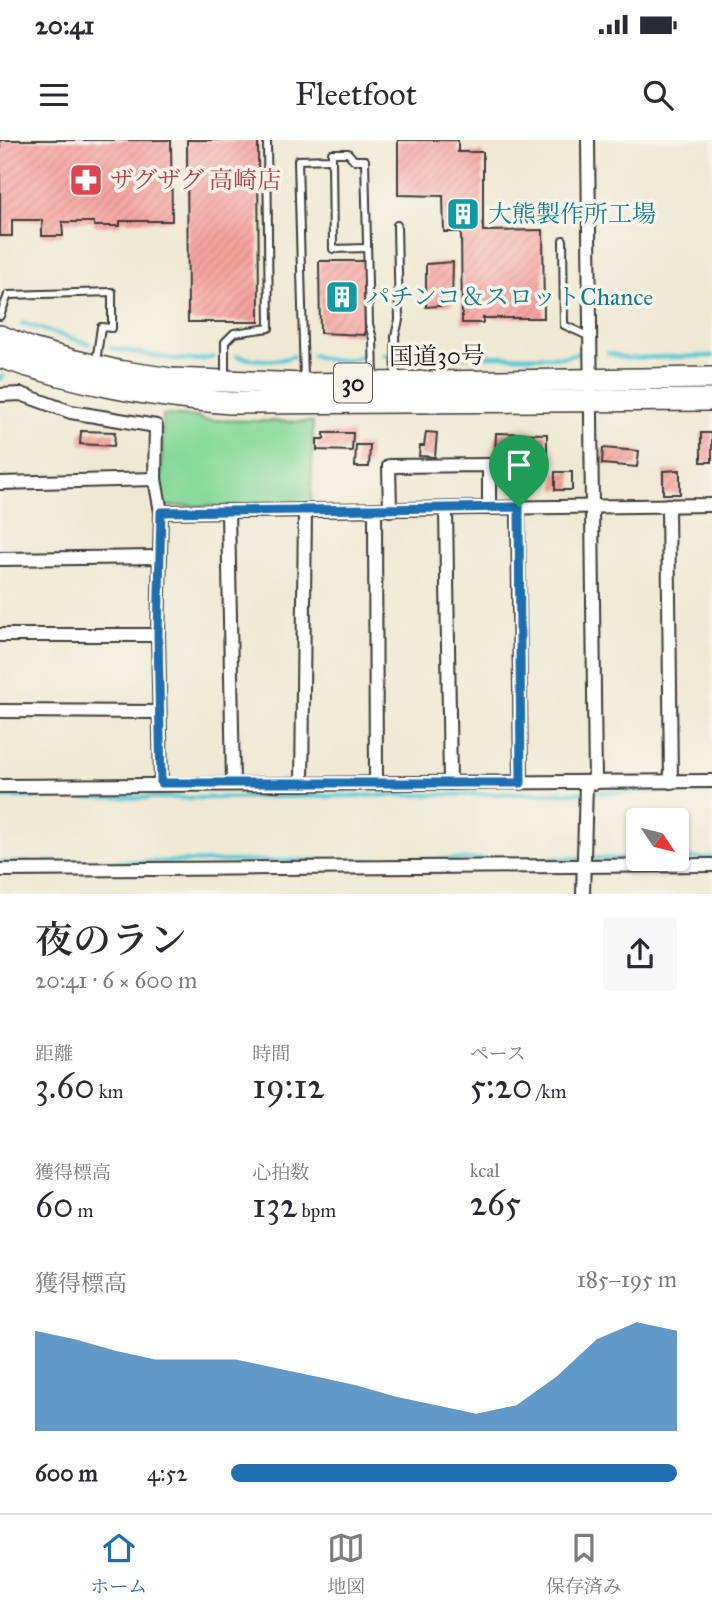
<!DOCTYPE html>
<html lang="ja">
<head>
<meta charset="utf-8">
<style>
  :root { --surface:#fff; --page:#f7f7f7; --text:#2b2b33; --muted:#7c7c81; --line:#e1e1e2; --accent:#1f6fb2 }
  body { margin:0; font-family:"IM FELL Great Primer","Noto Serif JP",serif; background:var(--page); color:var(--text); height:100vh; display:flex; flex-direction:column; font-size:26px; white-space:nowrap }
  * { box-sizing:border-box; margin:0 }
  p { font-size:23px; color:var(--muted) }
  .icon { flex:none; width:38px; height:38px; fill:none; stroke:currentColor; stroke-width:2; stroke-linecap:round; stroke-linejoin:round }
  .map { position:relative; height:754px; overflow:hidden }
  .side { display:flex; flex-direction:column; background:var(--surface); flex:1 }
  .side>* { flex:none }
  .needle { width:46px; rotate:125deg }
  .tools { position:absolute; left:626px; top:668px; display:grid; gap:14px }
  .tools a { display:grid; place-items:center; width:63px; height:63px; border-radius:7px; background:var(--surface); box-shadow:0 2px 5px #0004; font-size:35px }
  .pin { position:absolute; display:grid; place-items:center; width:60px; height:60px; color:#fff; margin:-72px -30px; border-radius:50% 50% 50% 0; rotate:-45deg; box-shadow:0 0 7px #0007 }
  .pin .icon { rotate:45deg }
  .round { display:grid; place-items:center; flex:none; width:74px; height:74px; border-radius:7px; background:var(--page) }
  .summary { display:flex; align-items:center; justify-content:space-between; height:119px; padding:0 35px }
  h1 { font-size:38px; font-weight:600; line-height:52px }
  .stats { display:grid; grid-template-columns:repeat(3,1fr); gap:10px; height:119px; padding:7px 35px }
  .stats div { display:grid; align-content:center }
  .stats b { font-size:35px; font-weight:600 }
  .stats small { font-size:19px; font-weight:400 }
  .stats p { font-size:19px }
  .chart { height:196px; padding:14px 35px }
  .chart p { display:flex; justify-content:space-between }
  .chart svg { width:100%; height:126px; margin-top:7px; fill:var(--accent); opacity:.7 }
  ul { padding:0 35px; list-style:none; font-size:23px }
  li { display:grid; grid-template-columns:112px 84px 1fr; align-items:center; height:52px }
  li i { height:18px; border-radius:9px; background:var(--accent) }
  .status { display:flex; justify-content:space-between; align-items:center; height:49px; padding:0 35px; background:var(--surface); direction:ltr }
  .status svg { height:19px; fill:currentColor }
  header { display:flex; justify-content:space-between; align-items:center; height:91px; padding:0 35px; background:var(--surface); font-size:32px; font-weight:600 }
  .menu { display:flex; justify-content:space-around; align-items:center; height:98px; border-top:2px solid var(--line); background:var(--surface); font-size:19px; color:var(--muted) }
  .menu a { display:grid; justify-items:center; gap:4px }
  .menu .on { color:var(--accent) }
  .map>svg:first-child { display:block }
</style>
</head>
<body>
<div class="status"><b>20:41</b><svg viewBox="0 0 49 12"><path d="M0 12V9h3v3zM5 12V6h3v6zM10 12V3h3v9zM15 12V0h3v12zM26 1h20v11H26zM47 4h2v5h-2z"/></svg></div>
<header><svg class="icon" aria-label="menu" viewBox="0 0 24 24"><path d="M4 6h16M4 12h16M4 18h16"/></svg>Fleetfoot<svg class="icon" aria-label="search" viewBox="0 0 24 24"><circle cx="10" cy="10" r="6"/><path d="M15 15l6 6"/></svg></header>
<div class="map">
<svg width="712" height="754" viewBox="0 0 712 754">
  <defs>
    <pattern id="building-hatch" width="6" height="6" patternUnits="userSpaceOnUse" patternTransform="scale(1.75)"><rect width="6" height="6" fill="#f6a39e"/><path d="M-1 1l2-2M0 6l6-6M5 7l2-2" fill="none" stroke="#d28c88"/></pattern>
  </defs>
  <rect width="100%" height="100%" fill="#f7f3e8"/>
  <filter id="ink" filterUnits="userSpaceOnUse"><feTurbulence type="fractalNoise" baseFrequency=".0143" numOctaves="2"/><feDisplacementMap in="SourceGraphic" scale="14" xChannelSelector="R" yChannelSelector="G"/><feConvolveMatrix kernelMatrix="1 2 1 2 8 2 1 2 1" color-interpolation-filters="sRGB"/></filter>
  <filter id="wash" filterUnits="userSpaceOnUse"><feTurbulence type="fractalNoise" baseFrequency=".00686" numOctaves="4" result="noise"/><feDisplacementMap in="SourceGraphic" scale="28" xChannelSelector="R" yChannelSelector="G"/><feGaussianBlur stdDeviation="1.57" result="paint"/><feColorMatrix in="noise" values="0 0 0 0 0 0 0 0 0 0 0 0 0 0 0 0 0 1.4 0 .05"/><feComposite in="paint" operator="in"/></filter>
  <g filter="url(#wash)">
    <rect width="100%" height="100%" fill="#efe9d2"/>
    <polygon fill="#86d99a" stroke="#517a5b" stroke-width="2" points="163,275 198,277 203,280 313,282 311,365 167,366 162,361 161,354"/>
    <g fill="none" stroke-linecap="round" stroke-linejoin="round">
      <g stroke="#5ec9d9" stroke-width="4.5">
        <polyline points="22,185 23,183 89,204"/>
        <path d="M 111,208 C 135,212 192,226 213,217"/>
        <polyline points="608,213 627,218 712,216"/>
        <path d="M 313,215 C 327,222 350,222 364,215"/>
        <polyline points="383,215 390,215"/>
        <polyline points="407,215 563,217 579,213"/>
        <path d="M 237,216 C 252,220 279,223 293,216"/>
        <polyline points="0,239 3,236"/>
        <polyline points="0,657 201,658 712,651"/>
        <polyline points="677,718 712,718"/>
        <polyline points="0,723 639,718"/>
      </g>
    </g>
    <g id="blocks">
      <g fill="url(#building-hatch)">
        <polygon points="0,0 171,0 172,81 120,81 120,86 94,86 94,82 62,82 63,96 42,96 42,80 12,80 12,96 0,96"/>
        <polygon points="187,0 258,0 259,182 188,182"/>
        <polygon points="398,0 458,0 458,12 483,12 483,91 543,90 544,178 483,178 483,183 462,183 461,92 444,92 443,56 398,55"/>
        <polygon points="319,121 364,121 365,195 320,193"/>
        <polygon points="453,122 452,165 426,167 426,124"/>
        <polygon points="81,291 115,292 114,306 80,304"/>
        <polygon points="426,292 437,293 435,317 419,316 420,306 424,306"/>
        <polygon points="324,293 353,293 352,311 317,310 317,299 324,299"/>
        <polygon points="496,293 547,294 547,319 524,318 524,323 507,323 507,317 495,317"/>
        <rect x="701" y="293" width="11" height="29"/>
        <polygon points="356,305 370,305 369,327 355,327"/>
        <polygon points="603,308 639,311 637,327 602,324"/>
        <polygon points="680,330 680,354 663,354 663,331"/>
        <rect x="555" y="332" width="17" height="18"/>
      </g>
    </g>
  </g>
  <g filter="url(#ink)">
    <use href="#blocks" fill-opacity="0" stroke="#3c3b37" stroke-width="2"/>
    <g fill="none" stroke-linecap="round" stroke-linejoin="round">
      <defs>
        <g id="service">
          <polyline points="332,19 333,109 367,108"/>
          <polyline points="563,100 564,185 590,197"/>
          <polyline points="0,176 8,155 112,152 112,188 101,187 96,222"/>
          <polyline points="225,236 225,202 234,193 269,188 267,0"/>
          <polyline points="304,239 298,20 332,19 332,13 348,13 354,20 365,20 369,184 373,199 374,238"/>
          <polyline points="396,240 395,196 399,180 397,85"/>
        </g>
        <g id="minor">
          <polyline points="588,0 595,643"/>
          <polyline points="0,255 21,254 71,272 156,286 155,339 161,372 158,495 161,643"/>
          <polyline points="0,343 155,339"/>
          <polyline points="668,365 671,642"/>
          <polyline points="518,367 521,643"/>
          <polyline points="446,369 450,643"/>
          <polyline points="375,370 376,643"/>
          <polyline points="390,370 389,326 489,325 489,368"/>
          <polyline points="228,371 233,643"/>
          <polyline points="161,372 712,365"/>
          <polyline points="0,419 160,417"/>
          <polyline points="0,495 158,495"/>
          <polyline points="0,571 159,572"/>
          <polyline points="302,644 305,370"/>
          <polyline points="0,646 712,641"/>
          <polyline points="0,730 712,725"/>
          <polyline points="583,754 586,643"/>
        </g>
        <g id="trunk">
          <polyline points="0,196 32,209 75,221 117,231 171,239 304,244 712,238"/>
          <path d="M 0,217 C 80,244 146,256 230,263 L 712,260"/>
        </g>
      </defs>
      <use href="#service" stroke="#3c3b37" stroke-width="10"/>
      <use href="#minor" stroke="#3c3b37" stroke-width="16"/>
      <use href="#trunk" stroke="#3c3b37" stroke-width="24"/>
      <use href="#service" stroke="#fff" stroke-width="6"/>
      <use href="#minor" stroke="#fff" stroke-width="12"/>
      <use href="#trunk" stroke="#fff" stroke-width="21"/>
    </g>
  </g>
  <g fill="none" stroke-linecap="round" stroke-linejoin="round" filter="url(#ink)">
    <defs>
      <polygon id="route" points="519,367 521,643 161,643 158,495 161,372"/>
    </defs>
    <use href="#route" stroke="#fff" stroke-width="14"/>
    <use href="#route" stroke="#1f6fb2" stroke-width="9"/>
  </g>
  <defs>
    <symbol id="pharmacy-square" viewBox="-11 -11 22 22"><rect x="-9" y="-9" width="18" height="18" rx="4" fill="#e0444e" stroke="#f7f3e8"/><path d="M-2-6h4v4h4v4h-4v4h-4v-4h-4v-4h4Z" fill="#fff"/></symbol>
    <symbol id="building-square" viewBox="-11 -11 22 22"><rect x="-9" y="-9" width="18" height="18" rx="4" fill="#0f9aa8" stroke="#f7f3e8"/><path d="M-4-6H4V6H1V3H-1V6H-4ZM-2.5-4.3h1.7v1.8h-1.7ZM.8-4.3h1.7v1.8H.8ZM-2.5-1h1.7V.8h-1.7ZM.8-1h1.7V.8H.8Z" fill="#fff"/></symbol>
  </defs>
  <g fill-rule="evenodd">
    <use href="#pharmacy-square" x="67" y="21" width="38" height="38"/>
    <use href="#building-square" x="444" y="55" width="38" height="38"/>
    <use href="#building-square" x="323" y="138" width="38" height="38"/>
  </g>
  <g text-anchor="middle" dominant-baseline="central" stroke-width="7" stroke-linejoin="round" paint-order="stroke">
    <rect fill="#f7f3e8" stroke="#5e5c59" stroke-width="2" x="334" y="223.5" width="38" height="39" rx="5"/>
    <g font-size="23" font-weight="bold" fill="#1c1c1c">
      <text x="353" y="243">30</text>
    </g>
    <g font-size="24" fill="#be3a42" stroke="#f7f3e8" text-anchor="start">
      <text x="110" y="40">ザグザグ 高崎店</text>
    </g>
    <g font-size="24" fill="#0d838f" stroke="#f7f3e8" text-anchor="start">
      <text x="488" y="74">大熊製作所工場</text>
      <text x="366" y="157">パチンコ＆スロットChance</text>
    </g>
    <g font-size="24" fill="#1c1c1c" stroke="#f7f3e8">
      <text transform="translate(437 216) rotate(-1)">国道30号</text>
    </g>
  </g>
</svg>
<div class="tools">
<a><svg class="needle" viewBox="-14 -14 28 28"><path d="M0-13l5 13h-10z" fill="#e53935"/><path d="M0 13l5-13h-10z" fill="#7c7c81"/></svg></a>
</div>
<div class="pin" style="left:519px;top:367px;background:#1e9e55"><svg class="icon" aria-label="arrive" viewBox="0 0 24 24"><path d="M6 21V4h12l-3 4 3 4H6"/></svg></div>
</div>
<section class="side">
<div class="summary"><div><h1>夜のラン</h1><p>20:41 · 6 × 600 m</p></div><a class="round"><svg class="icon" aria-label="share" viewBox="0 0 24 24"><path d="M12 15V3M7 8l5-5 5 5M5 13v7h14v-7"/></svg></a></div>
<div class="stats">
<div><p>距離</p><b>3.60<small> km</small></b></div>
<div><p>時間</p><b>19:12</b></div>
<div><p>ペース</p><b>5:20<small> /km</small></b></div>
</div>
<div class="stats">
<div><p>獲得標高</p><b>60<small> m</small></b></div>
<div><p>心拍数</p><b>132<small> bpm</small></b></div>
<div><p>kcal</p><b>265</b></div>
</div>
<div class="chart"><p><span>獲得標高</span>185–195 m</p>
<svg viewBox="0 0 160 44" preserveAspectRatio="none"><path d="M0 44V9L10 12L20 16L30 19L40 19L50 19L60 22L70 25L80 28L90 32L100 35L110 38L120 35L130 25L140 12L150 6L160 9V44z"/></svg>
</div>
<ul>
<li><b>600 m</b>4:52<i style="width:100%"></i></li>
</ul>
</section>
<nav class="menu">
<a class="on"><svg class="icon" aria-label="home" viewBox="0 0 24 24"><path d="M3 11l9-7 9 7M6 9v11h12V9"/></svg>ホーム</a>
<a><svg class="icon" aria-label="map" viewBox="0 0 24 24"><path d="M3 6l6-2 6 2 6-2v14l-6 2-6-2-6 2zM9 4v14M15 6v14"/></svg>地図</a>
<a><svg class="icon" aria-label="saved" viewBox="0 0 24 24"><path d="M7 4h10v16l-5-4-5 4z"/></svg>保存済み</a>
</nav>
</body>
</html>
